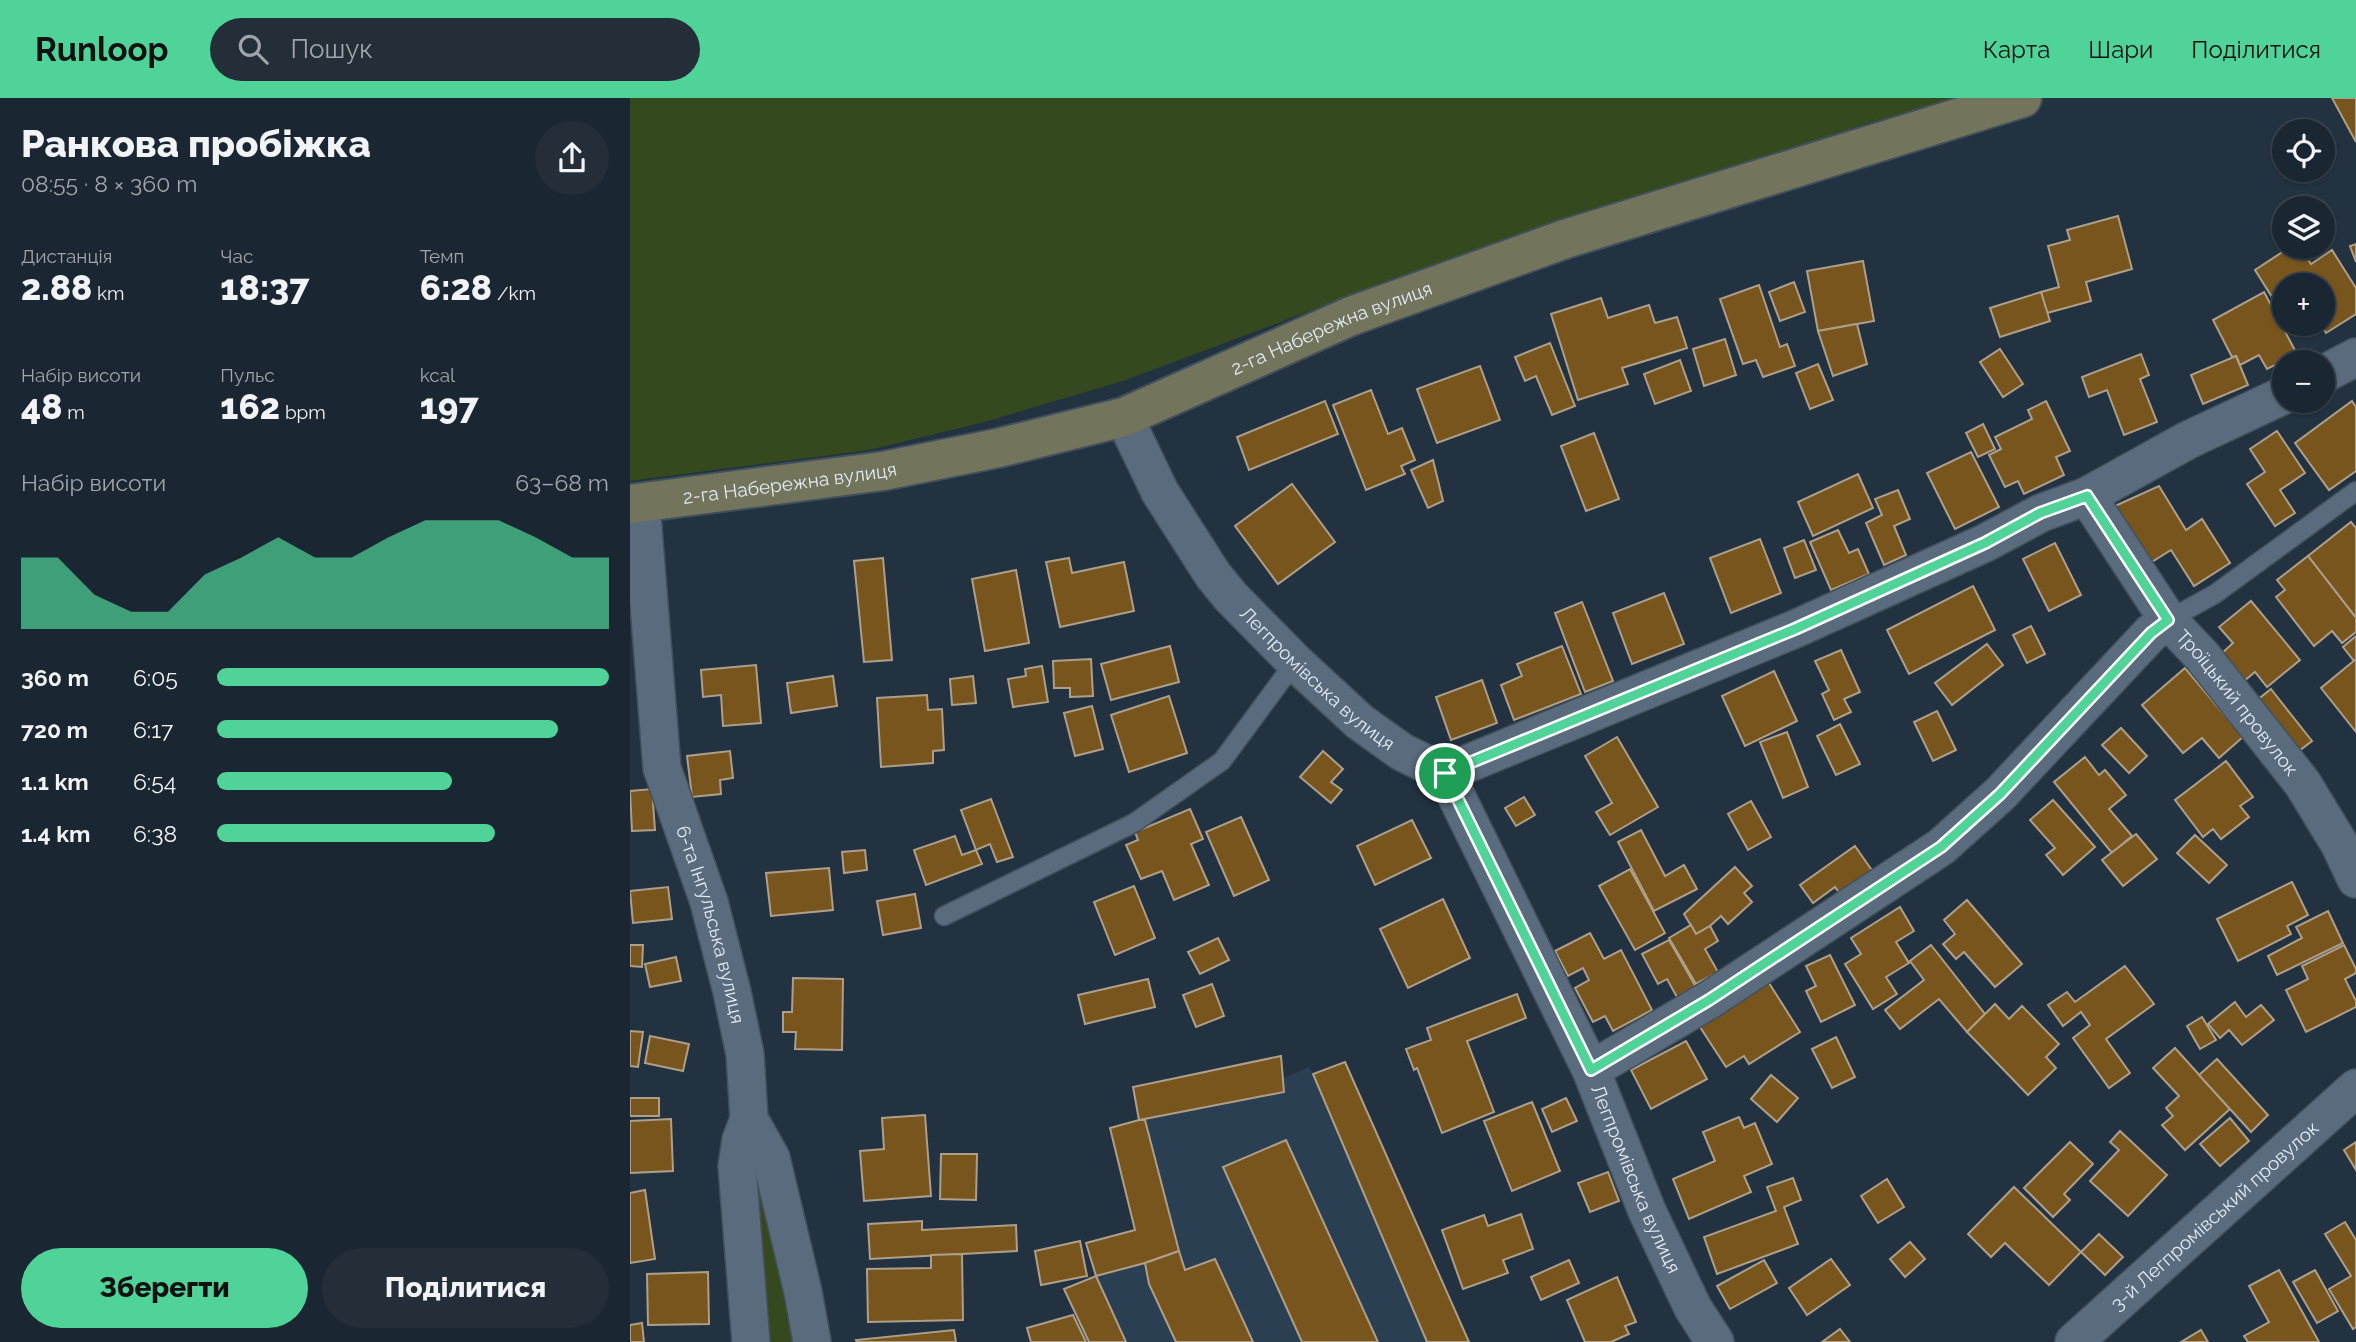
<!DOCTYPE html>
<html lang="uk">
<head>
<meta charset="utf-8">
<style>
  :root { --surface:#1a2631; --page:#232e39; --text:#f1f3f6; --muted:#9fa5ab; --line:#38434d; --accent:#50d398 }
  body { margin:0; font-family:Raleway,sans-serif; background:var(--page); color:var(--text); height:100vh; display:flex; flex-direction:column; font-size:26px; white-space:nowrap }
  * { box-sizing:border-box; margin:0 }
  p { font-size:23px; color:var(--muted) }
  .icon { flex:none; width:38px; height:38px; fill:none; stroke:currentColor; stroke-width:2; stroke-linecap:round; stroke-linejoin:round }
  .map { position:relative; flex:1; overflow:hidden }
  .details { display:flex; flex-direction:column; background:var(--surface); width:630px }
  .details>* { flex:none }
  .tools { position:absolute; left:1642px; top:21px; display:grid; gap:14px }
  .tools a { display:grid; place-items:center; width:63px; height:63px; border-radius:50%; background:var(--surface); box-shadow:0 2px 5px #0004,0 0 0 2px var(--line); font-size:35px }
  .pin { position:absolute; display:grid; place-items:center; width:60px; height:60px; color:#fff; margin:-30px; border:4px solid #fff; border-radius:50%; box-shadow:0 2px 7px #0007 }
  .round { display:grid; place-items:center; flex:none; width:74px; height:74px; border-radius:37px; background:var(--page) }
  .summary { display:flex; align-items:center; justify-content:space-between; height:119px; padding:0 21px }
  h1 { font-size:38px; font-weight:800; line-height:52px }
  .stats { display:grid; grid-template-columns:repeat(3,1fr); gap:10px; height:119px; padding:7px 21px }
  .stats div { display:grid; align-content:center }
  .stats b { font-size:35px; font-weight:800 }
  .stats small { font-size:19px; font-weight:400 }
  .stats p { font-size:19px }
  .chart { height:196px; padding:14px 21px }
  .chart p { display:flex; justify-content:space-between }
  .chart svg { width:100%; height:126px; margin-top:7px; fill:var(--accent); opacity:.7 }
  .button { display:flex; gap:14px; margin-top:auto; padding:14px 21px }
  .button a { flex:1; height:80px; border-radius:42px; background:var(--accent); color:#111; font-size:28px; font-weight:800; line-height:80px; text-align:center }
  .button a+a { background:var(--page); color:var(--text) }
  ul { padding:0 21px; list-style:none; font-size:23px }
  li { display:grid; grid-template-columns:112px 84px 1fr; align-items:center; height:52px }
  li i { height:18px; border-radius:9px; background:var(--accent) }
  header { display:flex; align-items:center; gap:42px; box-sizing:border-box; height:98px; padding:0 35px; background:var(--accent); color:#111 }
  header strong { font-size:33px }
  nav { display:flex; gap:38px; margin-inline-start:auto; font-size:24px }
  .search { width:490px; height:63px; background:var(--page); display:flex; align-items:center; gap:18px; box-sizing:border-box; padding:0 24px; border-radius:38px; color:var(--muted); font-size:26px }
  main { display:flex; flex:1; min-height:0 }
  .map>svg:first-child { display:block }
</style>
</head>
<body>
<header>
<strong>Runloop</strong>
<div class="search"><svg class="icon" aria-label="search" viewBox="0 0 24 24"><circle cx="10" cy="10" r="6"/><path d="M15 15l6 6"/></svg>Пошук</div>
<nav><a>Карта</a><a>Шари</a><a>Поділитися</a></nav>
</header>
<main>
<section class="details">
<div class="summary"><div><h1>Ранкова пробіжка</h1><p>08:55 · 8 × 360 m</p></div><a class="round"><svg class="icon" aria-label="share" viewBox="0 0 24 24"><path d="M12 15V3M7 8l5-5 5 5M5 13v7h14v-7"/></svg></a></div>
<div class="stats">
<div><p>Дистанція</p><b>2.88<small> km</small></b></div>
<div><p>Час</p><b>18:37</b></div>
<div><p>Темп</p><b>6:28<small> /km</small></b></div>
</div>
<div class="stats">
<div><p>Набір висоти</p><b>48<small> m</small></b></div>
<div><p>Пульс</p><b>162<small> bpm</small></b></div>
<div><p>kcal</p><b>197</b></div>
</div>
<div class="chart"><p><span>Набір висоти</span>63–68 m</p>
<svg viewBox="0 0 160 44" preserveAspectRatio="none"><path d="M0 44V19L10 19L20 32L30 38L40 38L50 25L60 19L70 12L80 19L90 19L100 12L110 6L120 6L130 6L140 12L150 19L160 19V44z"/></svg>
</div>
<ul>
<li><b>360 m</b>6:05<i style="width:100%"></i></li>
<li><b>720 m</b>6:17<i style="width:87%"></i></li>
<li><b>1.1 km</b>6:54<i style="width:60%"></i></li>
<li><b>1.4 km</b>6:38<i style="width:71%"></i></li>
</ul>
<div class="button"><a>Зберегти</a><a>Поділитися</a></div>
</section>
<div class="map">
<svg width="1726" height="1244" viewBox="0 0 1726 1244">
  <rect width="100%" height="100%" fill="#223241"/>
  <polygon fill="#2b3f52" points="651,958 654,980 679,969 683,976 715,964 839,1244 459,1244 434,1191 466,1177 456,1145 505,1132 480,1030 509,1022"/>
  <g fill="#344a1e">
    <polygon points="0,0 1326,0 1245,23 928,125 709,202 493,283 354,324 239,352 0,383"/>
    <polygon points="120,1052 172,1244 129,1244"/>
  </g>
  <g fill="#77551d" stroke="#ae9f8a" stroke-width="2">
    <polygon points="1702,0 1726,0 1726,44"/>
    <polygon points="1488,118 1502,171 1456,184 1461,203 1417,215 1411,194 1429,189 1418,148 1440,142 1437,132"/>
    <polygon points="1726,146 1726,164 1720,148"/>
    <polygon points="1660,149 1670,149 1681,166 1702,152 1726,190 1726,216 1696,235 1690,226 1692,226 1692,187 1654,187 1654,218 1625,172"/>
    <polygon points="1233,163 1244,223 1188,233 1177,173"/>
    <polygon points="1164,184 1175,214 1150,223 1139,194"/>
    <polygon points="1129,187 1150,249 1157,246 1165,268 1133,279 1126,262 1113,266 1090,201"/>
    <polygon points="1411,194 1420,223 1370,239 1360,210"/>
    <polygon points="1634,194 1667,256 1637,271 1629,257 1610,267 1606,258 1602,259 1583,222"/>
    <polygon points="971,200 978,220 1019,207 1025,225 1047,219 1057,250 992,270 998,286 948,302 921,216"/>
    <polygon points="1227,226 1237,266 1203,278 1188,233"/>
    <polygon points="1095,241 1106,277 1074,288 1063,251"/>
    <polygon points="920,245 945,308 922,317 906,278 895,283 885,259"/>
    <polygon points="1370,251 1393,286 1373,299 1350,264"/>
    <polygon points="1511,256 1519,277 1510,281 1527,324 1494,337 1477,292 1459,299 1452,279"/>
    <polygon points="1606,258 1618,287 1573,306 1561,277"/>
    <polygon points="1050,262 1061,293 1025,306 1014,276"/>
    <polygon points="1188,266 1203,302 1180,311 1166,275"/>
    <polygon points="850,268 870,322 807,345 787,291"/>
    <polygon points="741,292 758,336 772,330 785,362 771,368 775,376 736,392 703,307"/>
    <polygon points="695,303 708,336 619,372 607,339"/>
    <polygon points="1416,303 1440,353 1426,359 1434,377 1394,396 1388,383 1375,389 1359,357 1371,351 1365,339 1402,321 1398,312"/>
    <polygon points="1722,303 1726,309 1726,373 1699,392 1665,345"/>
    <polygon points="1353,326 1365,351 1348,359 1336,335"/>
    <polygon points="1647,333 1675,375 1650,392 1665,415 1645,428 1617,386 1635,374 1620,351"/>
    <polygon points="964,335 989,401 956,413 931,348"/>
    <polygon points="1341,354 1369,409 1325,431 1297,375"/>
    <polygon points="803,362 813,403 798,410 781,372"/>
    <polygon points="1228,376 1243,410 1183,438 1168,404"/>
    <polygon points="662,386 705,444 648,486 605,428"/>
    <polygon points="1529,388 1556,432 1572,421 1600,465 1564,488 1541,452 1520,465 1485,408"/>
    <polygon points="1268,392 1280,421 1264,428 1276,457 1254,467 1236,425 1252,417 1245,401"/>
    <polygon points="1721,424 1726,430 1726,520 1678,458"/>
    <polygon points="1208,432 1219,455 1228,451 1239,476 1201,492 1180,444"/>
    <polygon points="1130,441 1151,495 1101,515 1080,460"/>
    <polygon points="1174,442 1186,472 1165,480 1154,450"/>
    <polygon points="1425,445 1451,497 1419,513 1393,461"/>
    <polygon points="1678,458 1726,520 1726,534 1712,545 1702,533 1684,548 1646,499 1655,492 1647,482"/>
    <polygon points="253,460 262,562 234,564 224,463"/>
    <polygon points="439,460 442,475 494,464 504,513 430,529 416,464"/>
    <polygon points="386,472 399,545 355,553 342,481"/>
    <polygon points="1343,488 1365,532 1279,576 1257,532"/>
    <polygon points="1034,495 1054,546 1002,566 983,515"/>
    <polygon points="1621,503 1670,562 1637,589 1625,574 1614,583 1592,555 1603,545 1589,529"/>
    <polygon points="952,504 983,583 955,594 925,515"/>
    <polygon points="1401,528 1415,556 1397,565 1383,537"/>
    <polygon points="1726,538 1726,561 1724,563 1713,549"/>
    <polygon points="1357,546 1373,567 1322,607 1305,585"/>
    <polygon points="540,548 549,584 481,602 471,566"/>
    <polygon points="932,548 951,596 884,622 871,587 892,578 887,566"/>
    <polygon points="1211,552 1230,594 1214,601 1221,614 1204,622 1192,596 1199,592 1185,563"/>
    <polygon points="461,561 463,598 440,599 440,590 424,590 423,563"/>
    <polygon points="1726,561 1726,634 1691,590"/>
    <polygon points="126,567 131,625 93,628 91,597 73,599 71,572"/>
    <polygon points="412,568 418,604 383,609 378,581 396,578 395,571"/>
    <polygon points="1555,570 1613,639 1589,660 1572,640 1553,655 1512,607"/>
    <polygon points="1144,573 1167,623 1115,648 1092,598"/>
    <polygon points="203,578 207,608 161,615 157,585"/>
    <polygon points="343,578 346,605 322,607 320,581"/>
    <polygon points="852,582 867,625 821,642 806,599"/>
    <polygon points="1641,591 1682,643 1661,659 1621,607"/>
    <polygon points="297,597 298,612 312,611 314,652 303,653 303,665 251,669 247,600"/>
    <polygon points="539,598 557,655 499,674 481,617"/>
    <polygon points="462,608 473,651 445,658 434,615"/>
    <polygon points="1307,613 1326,652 1303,663 1284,624"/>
    <polygon points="1210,626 1230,666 1206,677 1187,638"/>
    <polygon points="1491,630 1517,658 1499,675 1472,647"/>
    <polygon points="1157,634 1178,689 1153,700 1130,644"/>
    <polygon points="987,639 1028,709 980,737 966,714 982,705 955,658"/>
    <polygon points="100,653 103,680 90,682 91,696 62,699 57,658"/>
    <polygon points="693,653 713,671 701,684 712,692 701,705 670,679"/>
    <polygon points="1455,659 1469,677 1475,672 1496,697 1479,711 1502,738 1482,755 1424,684"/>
    <polygon points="1596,663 1623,699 1610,708 1619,719 1591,741 1583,731 1573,739 1545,702"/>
    <polygon points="22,691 25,732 2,733 0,693"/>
    <polygon points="894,699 905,717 886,728 875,710"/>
    <polygon points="361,701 383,759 367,764 360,746 346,752 331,712"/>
    <polygon points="1423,702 1465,749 1433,777 1416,757 1425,750 1400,722"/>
    <polygon points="1121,703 1141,739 1118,752 1098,716"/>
    <polygon points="560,711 573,741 561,746 579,787 544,802 532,773 511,781 496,747 508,742 505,734"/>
    <polygon points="611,719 639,782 604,798 576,734"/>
    <polygon points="782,722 801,760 745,787 727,748"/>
    <polygon points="1011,732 1035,778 1054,767 1067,791 1024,813 988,744"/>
    <polygon points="1506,736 1527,761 1493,788 1472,762"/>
    <polygon points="1565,737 1597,767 1579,785 1547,755"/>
    <polygon points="325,738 332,757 346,752 352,766 296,787 284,752"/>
    <polygon points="1225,748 1248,781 1216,804 1205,789 1183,805 1170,787"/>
    <polygon points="235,752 237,772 214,775 212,754"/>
    <polygon points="1105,769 1122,788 1114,795 1122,804 1098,826 1091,818 1080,828 1066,836 1054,816"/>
    <polygon points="199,770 203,812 141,818 136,775"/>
    <polygon points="1000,771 1035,835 1005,852 969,788"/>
    <polygon points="1662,784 1678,817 1657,828 1661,836 1608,863 1587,821"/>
    <polygon points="504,788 525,840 485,857 464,804"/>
    <polygon points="38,789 42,821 3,825 0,793"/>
    <polygon points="285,796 291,830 253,837 247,803"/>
    <polygon points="813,801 840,860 778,890 750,831"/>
    <polygon points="1337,802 1392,866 1365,889 1334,854 1326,861 1313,846 1325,836 1314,822"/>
    <polygon points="1270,809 1284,833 1266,844 1279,865 1256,879 1267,896 1243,911 1215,866 1231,856 1221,840"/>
    <polygon points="1698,813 1713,845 1647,877 1638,858 1672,840 1666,829"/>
    <polygon points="1061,827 1066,836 1080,828 1088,843 1075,851 1088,874 1066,886 1039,840"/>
    <polygon points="960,835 974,861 991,852 1022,912 983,933 975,918 963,924 945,890 959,882 953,870 938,878 925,853"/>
    <polygon points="588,840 599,862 570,876 558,854"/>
    <polygon points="1039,842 1067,891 1048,901 1037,881 1028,886 1012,856"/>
    <polygon points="0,847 13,847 12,869 0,868"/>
    <polygon points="1301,847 1355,916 1337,934 1309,901 1270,931 1255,912 1294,882 1280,863"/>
    <polygon points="1714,847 1726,871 1726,875 1715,881 1726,903 1726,909 1676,934 1656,892 1678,881 1672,868"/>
    <polygon points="1200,857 1225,907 1191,924 1176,893 1186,888 1176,868"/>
    <polygon points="46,859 51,883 20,889 15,866"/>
    <polygon points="1495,868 1524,906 1476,941 1500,975 1479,990 1443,940 1460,927 1451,914 1433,928 1418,907 1437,894 1445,904"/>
    <polygon points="163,880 213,881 212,952 165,951 166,934 153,934 153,914 162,914"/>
    <polygon points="518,881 525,909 455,926 448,897"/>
    <polygon points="1139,885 1170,934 1119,966 1114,958 1096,969 1070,929"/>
    <polygon points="582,886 594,918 566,929 553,897"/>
    <polygon points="887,896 896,920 837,943 864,1014 812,1035 787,970 784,972 776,951 801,942 797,930"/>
    <polygon points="1605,904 1616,919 1631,907 1644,922 1612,947 1599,932 1590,940 1578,926"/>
    <polygon points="1365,906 1379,921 1392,908 1429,946 1416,959 1426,970 1398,997 1337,934"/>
    <polygon points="1572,919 1586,942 1570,951 1557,928"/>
    <polygon points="0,933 13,934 8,969 0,968"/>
    <polygon points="20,938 59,946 53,973 15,965"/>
    <polygon points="1206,939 1225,979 1202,990 1182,951"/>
    <polygon points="1056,943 1077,981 1021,1011 1001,972"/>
    <polygon points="1545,950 1600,1011 1555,1052 1532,1027 1543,1018 1536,1010 1549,998 1523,970"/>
    <polygon points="651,958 654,994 509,1022 503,989"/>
    <polygon points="1587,961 1638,1017 1621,1034 1569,977"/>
    <polygon points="715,964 839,1244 797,1244 683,976"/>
    <polygon points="1141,977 1168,1000 1147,1024 1121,1001"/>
    <rect x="0" y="1000" width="29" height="18"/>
    <polygon points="936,1000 947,1023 922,1034 912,1011"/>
    <polygon points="902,1004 930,1073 882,1093 854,1023"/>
    <polygon points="295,1017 301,1098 234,1103 230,1053 254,1051 252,1020"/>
    <polygon points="1109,1019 1114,1030 1125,1025 1142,1066 1114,1078 1121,1094 1059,1121 1043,1081 1085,1063 1073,1034"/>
    <polygon points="1600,1020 1619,1043 1590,1068 1570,1046"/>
    <polygon points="41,1021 43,1073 0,1075 0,1023"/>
    <polygon points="509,1022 515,1022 549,1153 515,1165 466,1178 456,1145 505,1132 480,1030"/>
    <polygon points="1490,1033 1537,1077 1498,1118 1460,1083 1489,1052 1480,1044"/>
    <polygon points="656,1042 748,1244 672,1244 593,1069"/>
    <polygon points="1440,1044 1463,1066 1434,1096 1440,1102 1423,1119 1394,1090"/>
    <polygon points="1726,1044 1726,1072 1714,1052"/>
    <polygon points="311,1056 347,1056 346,1102 310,1101"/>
    <polygon points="978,1074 989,1103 960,1114 948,1085"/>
    <polygon points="1163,1080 1171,1102 1154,1109 1168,1146 1087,1176 1074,1139 1146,1113 1137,1089"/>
    <polygon points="1257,1081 1274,1109 1248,1125 1231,1098"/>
    <polygon points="1384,1089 1451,1154 1419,1187 1375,1145 1361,1159 1338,1136"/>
    <polygon points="15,1092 25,1161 0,1165 0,1095"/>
    <polygon points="891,1116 903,1151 873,1162 878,1175 833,1191 812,1132 854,1117 858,1128"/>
    <polygon points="292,1123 292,1132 386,1127 387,1153 240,1161 238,1126"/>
    <polygon points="1715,1124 1726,1142 1726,1229 1723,1231 1699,1191 1721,1178 1695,1136"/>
    <polygon points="1469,1136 1493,1159 1475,1177 1451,1154"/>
    <polygon points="450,1143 457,1178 411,1187 405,1153"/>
    <polygon points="1280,1144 1295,1161 1275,1179 1260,1161"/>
    <polygon points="549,1153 555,1172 585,1161 623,1244 546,1244 519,1186 515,1165"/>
    <polygon points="332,1156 333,1222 238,1224 237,1171 301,1170 301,1157"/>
    <polygon points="1201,1161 1220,1187 1177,1217 1159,1190"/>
    <polygon points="939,1162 949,1185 911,1202 901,1179"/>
    <polygon points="1134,1162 1147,1185 1100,1211 1087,1188"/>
    <polygon points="1649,1172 1689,1244 1618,1244 1614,1238 1639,1224 1619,1188"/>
    <polygon points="1685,1172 1708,1213 1687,1225 1663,1184"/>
    <polygon points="78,1174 79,1226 18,1227 17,1176"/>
    <polygon points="466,1178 496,1244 459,1244 434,1191"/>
    <polygon points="987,1179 1006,1224 995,1228 999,1236 981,1244 955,1244 937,1202"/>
    <polygon points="443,1217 456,1244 401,1244 397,1230"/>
    <polygon points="12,1225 14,1244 0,1244 0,1227"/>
    <polygon points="1210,1231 1220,1244 1192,1244"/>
    <polygon points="324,1232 326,1244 227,1244 226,1242"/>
    <polygon points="1571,1232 1578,1244 1551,1244"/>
  </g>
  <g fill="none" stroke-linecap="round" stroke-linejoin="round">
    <defs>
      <g id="service">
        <polyline points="1538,522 1585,496 1726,393"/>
        <polyline points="314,818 504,725 592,663 665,564"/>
      </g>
      <g id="minor">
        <polyline points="1692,277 1726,259"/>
        <path id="s1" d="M 494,319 L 530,394 L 583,477 L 601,499 L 665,564 L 730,624 L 772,654 L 815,675 L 961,972 L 1017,1113 L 1063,1210 L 1085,1244"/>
        <path id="s2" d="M 1457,398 L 1538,522 L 1573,559 L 1673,686 L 1710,747 L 1726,781"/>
        <path id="s3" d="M 11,405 L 32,670 L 79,804 L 102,894 L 115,956 L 119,1021 L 141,1060 L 173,1194 L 182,1244"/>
        <polyline points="815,675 1165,531 1355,445 1411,415 1457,398 1558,342 1654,297"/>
        <polyline points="961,972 1079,902 1311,749 1370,696 1521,535 1538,522"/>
        <polyline points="119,1021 111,1042 107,1068 121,1244"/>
        <path id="s4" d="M 1444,1244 L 1726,990"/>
      </g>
      <g id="secondary">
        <path id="s5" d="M 0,406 L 253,373 L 368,350 L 494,319 L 721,218 L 935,141 L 1392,0"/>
      </g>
    </defs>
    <use href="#service" stroke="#42505d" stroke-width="21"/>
    <use href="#minor" stroke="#42505d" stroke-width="40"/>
    <use href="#secondary" stroke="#42505d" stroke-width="42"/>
    <use href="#service" stroke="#5a6b7d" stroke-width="18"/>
    <use href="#minor" stroke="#5a6b7d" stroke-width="37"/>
    <use href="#secondary" stroke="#72755c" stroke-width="38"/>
  </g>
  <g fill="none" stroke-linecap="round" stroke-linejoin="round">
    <defs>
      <polygon id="route" points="1457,398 1538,522 1521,535 1370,696 1311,749 1079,902 961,972 815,675 1165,531 1355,445 1410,415"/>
    </defs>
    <use href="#route" stroke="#fff" stroke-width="14"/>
    <use href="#route" stroke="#50d398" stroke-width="9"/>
  </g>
  <g text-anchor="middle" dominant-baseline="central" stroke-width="5" stroke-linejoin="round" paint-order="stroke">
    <g font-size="19" fill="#e1ebf5" stroke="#223241">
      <text stroke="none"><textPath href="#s5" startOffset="728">2-га Набережна вулиця</textPath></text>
      <text stroke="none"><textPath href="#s5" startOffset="161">2-га Набережна вулиця</textPath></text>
      <text stroke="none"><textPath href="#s1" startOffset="329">Легпромівська вулиця</textPath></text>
      <text stroke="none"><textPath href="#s2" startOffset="256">Троїцький провулок</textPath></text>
      <text stroke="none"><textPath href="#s3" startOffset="430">6-та Інгульська вулиця</textPath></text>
      <text stroke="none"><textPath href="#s1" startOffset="938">Легпромівська вулиця</textPath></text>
      <text stroke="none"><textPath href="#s4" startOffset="189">3-й Легпромівський провулок</textPath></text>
    </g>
  </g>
</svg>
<div class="tools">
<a><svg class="icon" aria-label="locate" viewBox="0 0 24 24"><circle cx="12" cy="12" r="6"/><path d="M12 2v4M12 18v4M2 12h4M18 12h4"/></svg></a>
<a><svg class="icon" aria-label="layers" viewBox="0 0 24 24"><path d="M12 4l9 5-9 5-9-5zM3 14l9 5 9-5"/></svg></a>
<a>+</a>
<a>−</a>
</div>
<div class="pin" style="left:815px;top:675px;background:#1e9e55"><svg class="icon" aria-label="arrive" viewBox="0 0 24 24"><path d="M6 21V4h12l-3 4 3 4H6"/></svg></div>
</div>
</main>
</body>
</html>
